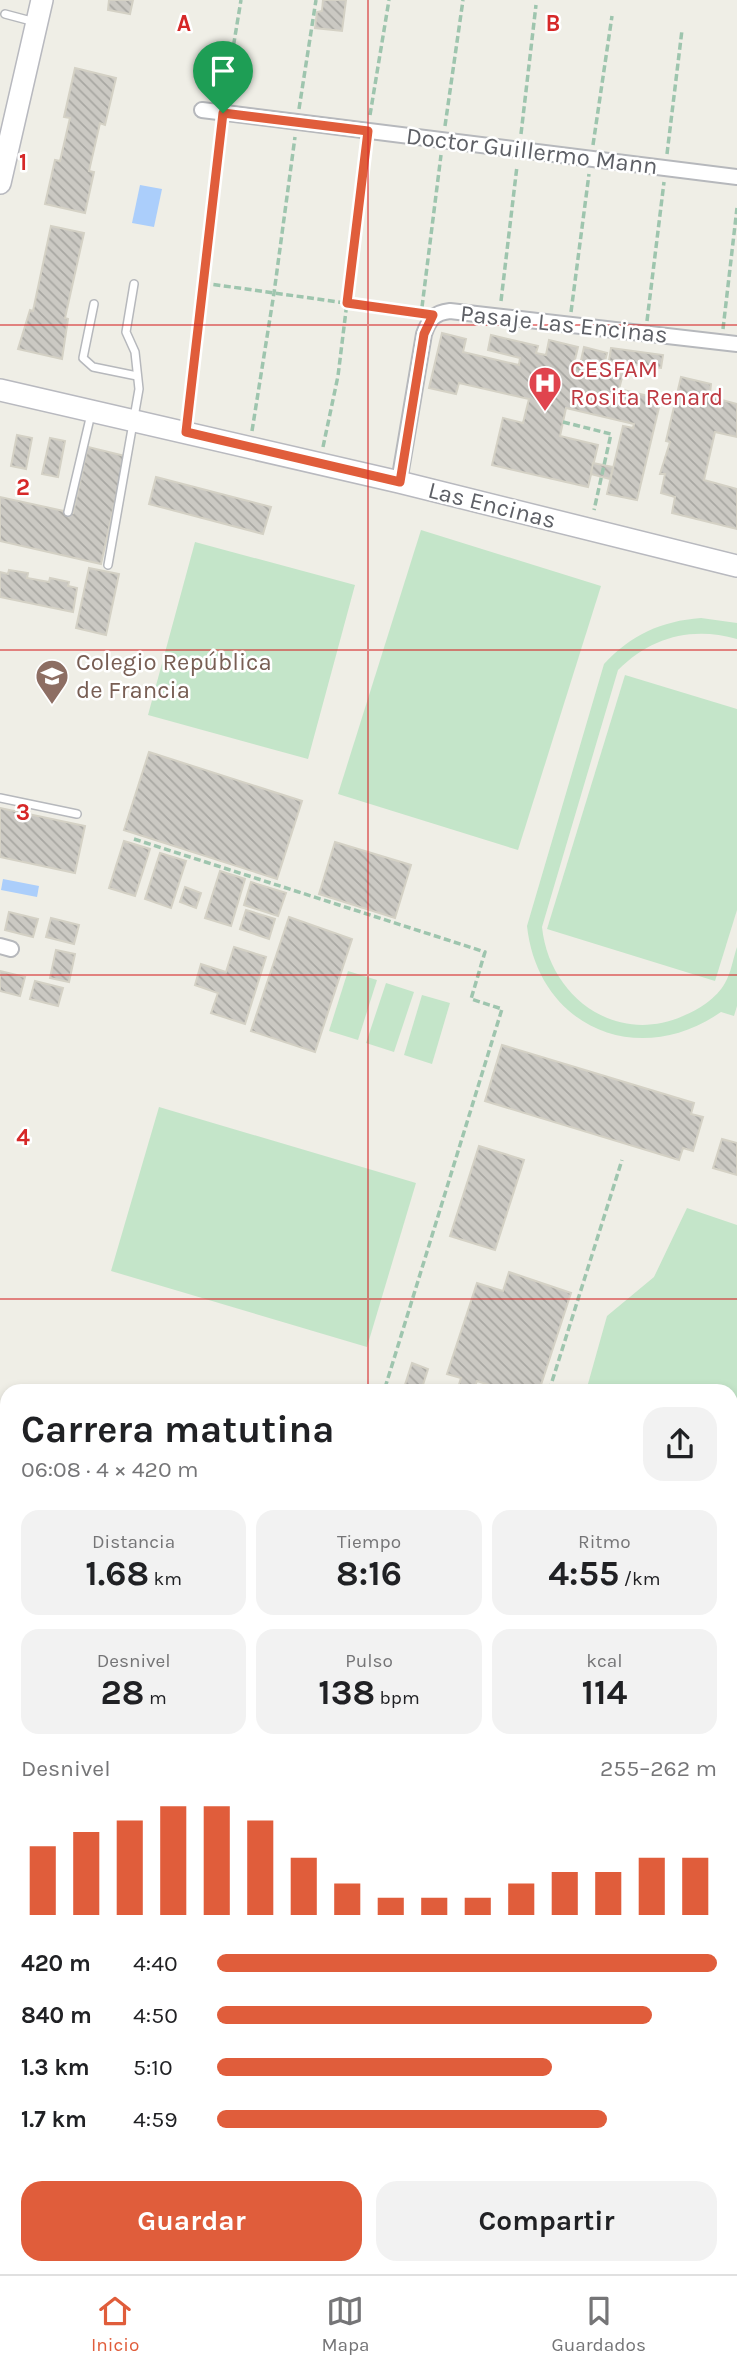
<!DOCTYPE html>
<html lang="es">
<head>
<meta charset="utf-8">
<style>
  :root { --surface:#fff; --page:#f2f2f2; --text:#202124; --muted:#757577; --line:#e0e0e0; --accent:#e05d3b }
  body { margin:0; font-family:Karla,sans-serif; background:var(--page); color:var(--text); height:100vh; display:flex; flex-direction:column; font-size:26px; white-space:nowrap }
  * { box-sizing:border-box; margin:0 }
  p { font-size:23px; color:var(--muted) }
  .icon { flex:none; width:38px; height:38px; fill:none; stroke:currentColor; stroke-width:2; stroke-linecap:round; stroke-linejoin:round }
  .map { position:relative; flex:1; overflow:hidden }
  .drawer { position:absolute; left:0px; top:1384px; width:738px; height:891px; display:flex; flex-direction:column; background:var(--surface); border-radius:21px 21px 0 0; box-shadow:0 4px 10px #0003 }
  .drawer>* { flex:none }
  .pin { position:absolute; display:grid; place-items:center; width:60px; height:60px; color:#fff; margin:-72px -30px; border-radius:50% 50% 50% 0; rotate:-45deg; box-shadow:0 0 7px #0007 }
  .pin .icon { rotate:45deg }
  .round { display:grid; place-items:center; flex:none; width:74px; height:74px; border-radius:21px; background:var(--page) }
  .headline { display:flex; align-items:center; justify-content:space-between; height:119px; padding:0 21px }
  h1 { font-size:38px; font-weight:700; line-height:52px }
  .stats { display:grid; grid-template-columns:repeat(3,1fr); gap:10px; height:119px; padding:7px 21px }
  .stats div { display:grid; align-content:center; border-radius:18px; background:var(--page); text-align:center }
  .stats b { font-size:35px; font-weight:700 }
  .stats small { font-size:19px; font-weight:400 }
  .stats p { font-size:19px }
  .chart { height:196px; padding:14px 21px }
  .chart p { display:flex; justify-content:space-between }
  .chart svg { width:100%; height:126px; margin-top:7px; stroke:var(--accent); stroke-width:6 }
  .button { display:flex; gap:14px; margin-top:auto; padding:14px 21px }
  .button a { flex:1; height:80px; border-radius:21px; background:var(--accent); color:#fff; font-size:28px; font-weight:700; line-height:80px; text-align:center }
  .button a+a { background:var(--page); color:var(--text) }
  ul { padding:0 21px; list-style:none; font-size:23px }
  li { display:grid; grid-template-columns:112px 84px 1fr; align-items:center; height:52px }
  li i { height:18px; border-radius:9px; background:var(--accent) }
  .menu { display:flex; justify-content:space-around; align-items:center; height:98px; border-top:2px solid var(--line); background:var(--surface); font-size:19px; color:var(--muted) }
  .menu a { display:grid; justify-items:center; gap:4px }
  .menu .active { color:var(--accent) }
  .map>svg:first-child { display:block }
</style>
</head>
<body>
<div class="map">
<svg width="737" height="2274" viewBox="0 0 737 2274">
  <defs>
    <pattern id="grass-dots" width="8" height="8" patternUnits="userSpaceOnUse" patternTransform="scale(1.75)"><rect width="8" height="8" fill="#c4e5c9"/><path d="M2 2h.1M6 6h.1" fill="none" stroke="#a2bda7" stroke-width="1.8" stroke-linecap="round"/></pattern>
    <pattern id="building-back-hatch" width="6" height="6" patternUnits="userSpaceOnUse" patternTransform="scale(1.75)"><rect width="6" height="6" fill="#cbc9c3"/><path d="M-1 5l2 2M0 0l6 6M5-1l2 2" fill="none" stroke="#a8a7a2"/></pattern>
  </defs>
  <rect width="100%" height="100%" fill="#efeee6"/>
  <polygon fill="url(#grass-dots)" points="7,2016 7,2079 0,2077 0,2046"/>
  <g fill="#c4e5c9">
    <polygon points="421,530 601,586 518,850 338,794"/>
    <polygon points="195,542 355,585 308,759 148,715"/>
    <path d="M 701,618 L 737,623 L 737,639 C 692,626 651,637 618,670 L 542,927 C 549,996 615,1046 683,1016 C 698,1010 717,998 725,983 C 731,973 733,959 737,947 L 737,1006 L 734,1016 L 721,1012 C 638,1070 538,1027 527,926 L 604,664 C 631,635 661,621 701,618 Z"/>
    <polygon points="625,675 737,709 737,910 715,981 547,929"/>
    <polygon points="348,971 377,980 358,1040 329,1031"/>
    <polygon points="386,983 414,992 394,1052 366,1043"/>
    <polygon points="422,995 450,1003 432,1064 404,1055"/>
    <polygon points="159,1107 416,1183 367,1347 111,1271"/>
    <polygon points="687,1208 737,1225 737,1493 732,1491 732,1391 586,1391 607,1316 654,1277"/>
  </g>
  <g fill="#abcefb">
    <polygon points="140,185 162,189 154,227 132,223"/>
    <polygon points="3,879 39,886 37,897 1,890"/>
  </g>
  <g fill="url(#building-back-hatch)" stroke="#d4d1c5" stroke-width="2">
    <polygon points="109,0 133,0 130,14 108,10"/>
    <polygon points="323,0 346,0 342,31 315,28 317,12 322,11"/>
    <polygon points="75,68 116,78 105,125 100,123 89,171 94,172 85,213 45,204 55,160 60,161 70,118 64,117"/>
    <polygon points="51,226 84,233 65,318 68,319 62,359 18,349 30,310 33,311"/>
    <polygon points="442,333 466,339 463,352 519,365 520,358 488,350 491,335 538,346 536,353 546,355 549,340 578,347 574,364 580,365 584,347 607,353 603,369 623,374 619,389 661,399 637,500 607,494 623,426 633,428 634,424 566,408 560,436 598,445 588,487 492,465 503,418 523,423 529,399 459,383 456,394 429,388"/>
    <polygon points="611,348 663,355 661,368 609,361"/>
    <polygon points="681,377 711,384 710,394 718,396 716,407 720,408 722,400 737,404 737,437 715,432 704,480 737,489 737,529 672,513 675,497 661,493 665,474 660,474 670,442 666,441"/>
    <polygon points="17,435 32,438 26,469 11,466"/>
    <polygon points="50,438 65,441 58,477 42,474"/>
    <polygon points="88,447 125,456 101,564 0,541 0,497 73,513"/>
    <polygon points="593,463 613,467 610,479 591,474"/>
    <polygon points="156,477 271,507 263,534 149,504"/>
    <polygon points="89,568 119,574 106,635 76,628"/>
    <polygon points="9,570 28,573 27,578 49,582 50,578 69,582 68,586 77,588 73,612 0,597 0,572 8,574"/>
    <polygon points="149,752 302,801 277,879 124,830"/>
    <polygon points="0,808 85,826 75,873 0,857"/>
    <polygon points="124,841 150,849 135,896 109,888"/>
    <polygon points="335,842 411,865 395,918 319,894"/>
    <polygon points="160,853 186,861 171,908 145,899"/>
    <polygon points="220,871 245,879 231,926 205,918"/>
    <polygon points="251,882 286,893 278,916 244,905"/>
    <polygon points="185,887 201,893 196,908 180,902"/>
    <polygon points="246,910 275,919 269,939 240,929"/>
    <polygon points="9,912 38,919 33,937 5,930"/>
    <polygon points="289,917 352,939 315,1052 251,1031"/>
    <polygon points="51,918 79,925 74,944 46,937"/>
    <polygon points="234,947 266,957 245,1024 211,1013 218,993 195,985 201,964 226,972"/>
    <polygon points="56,950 75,954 69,982 50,978"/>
    <polygon points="0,971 25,977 20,996 0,991"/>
    <polygon points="35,981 63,988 58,1006 30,999"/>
    <polygon points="502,1045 694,1103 691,1114 703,1117 693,1151 683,1148 679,1160 485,1101"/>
    <polygon points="722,1139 737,1143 737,1175 713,1168"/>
    <polygon points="479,1146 524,1160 495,1250 450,1236"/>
    <polygon points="509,1272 571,1293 539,1391 508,1391 477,1381 473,1391 457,1391 461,1378 447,1374 477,1283 503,1291"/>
    <polygon points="412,1363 428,1369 421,1391 403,1391"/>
    <polygon points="732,1805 737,1806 737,1828 732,1827"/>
    <polygon points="732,1827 737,1828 737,1846 732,1845"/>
    <polygon points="732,1884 737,1884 737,1906 732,1905"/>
    <polygon points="732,1942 737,1943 734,1991 732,1991"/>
    <polygon points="0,1945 7,1947 7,1977 0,2002"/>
    <polygon points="732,2045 737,2046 737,2126 732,2125"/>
    <rect x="732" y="2162" width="5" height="30"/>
    <polygon points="7,2178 7,2200 1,2198"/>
    <polygon points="0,2233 7,2235 0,2267"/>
    <polygon points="49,2268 76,2268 75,2274 47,2274"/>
    <polygon points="285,2268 317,2268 315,2274 283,2274"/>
    <polygon points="382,2268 414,2268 413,2274 381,2274"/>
    <polygon points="601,2268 635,2268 641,2274 607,2274"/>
  </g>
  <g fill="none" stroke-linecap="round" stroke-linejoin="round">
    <defs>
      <g id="lane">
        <polyline points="5,14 35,22"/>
        <polyline points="94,304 83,358 93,367 137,376"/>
        <polyline points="68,512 91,414"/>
        <polyline points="108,565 139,389 135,352 126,332 134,284"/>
        <polyline points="0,798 77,814"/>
        <polyline points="0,1800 7,1805"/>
        <polyline points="0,1819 7,1825"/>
        <polyline points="732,2153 737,2154"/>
        <polyline points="0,2216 7,2219"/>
        <polyline points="477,2268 483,2274"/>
        <polyline points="499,2268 505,2274"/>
        <polyline points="131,2274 132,2268"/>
      </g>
      <g id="street">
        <polyline points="202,110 737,177"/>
        <path d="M 399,482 L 424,334 C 429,320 433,313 450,311 L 737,344"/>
        <polyline points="0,946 11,949"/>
        <polyline points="0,1512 7,1467"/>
        <polyline points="732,1637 737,1637"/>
        <polyline points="732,1780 737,1781"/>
        <polyline points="732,1860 737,1861"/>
      </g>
      <g id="secondary">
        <polyline points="0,183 42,0"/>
        <polyline points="0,390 399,482 737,566"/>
      </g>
      <g id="primary">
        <polyline points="0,1775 7,1780"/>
        <polyline points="0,1857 7,1863"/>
        <polyline points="454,2268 460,2274"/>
        <polyline points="537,2268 543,2274"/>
      </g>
    </defs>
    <use href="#lane" stroke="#b6b8bc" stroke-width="10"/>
    <use href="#street" stroke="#b6b8bc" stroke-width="18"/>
    <use href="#secondary" stroke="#b8b9bf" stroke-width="24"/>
    <use href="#primary" stroke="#ead664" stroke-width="26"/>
    <g stroke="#9ec5ae" stroke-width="3.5" stroke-dasharray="7 3.5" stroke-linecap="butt">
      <polyline points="225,97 241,0"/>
      <polyline points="299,109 316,0"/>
      <polyline points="370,115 389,0"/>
      <polyline points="445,126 463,0"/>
      <polyline points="521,134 536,5"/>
      <polyline points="593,145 612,16"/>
      <polyline points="667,154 682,30"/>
      <polyline points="203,283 417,313"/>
      <polyline points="501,301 517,166"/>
      <polyline points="422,307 441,155"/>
      <polyline points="571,312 589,174"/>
      <polyline points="647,321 664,182"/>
      <polyline points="723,329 737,208"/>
      <polyline points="188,416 221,129"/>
      <polyline points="563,422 611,434 594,510"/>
      <polyline points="252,431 274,293 295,137"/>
      <polyline points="323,447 338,376 366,147"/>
      <polyline points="134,839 485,952 471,999 502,1009 384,1391"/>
      <polyline points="549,1391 622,1160"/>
      <polyline points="0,2061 7,2034"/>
      <polyline points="180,2268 186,2274"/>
      <polyline points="423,2268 429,2274"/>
      <polyline points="568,2268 574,2274"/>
      <polyline points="19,2274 21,2268"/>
    </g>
    <use href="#lane" stroke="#fff" stroke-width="7"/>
    <use href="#street" stroke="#fff" stroke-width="14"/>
    <use href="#secondary" stroke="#fff" stroke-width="21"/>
    <use href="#primary" stroke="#fbf8b0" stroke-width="23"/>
  </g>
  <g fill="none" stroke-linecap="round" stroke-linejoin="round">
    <defs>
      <polygon id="route" points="223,113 368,131 347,303 433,315 424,334 400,482 186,432"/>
    </defs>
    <use href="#route" stroke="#fff" stroke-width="14"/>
    <use href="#route" stroke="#e05d3b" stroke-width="9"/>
  </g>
  <path fill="none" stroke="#d62828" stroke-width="2" stroke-opacity="0.55" d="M 368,0 L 368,1391M 0,325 L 737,325M 0,650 L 737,650M 0,975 L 737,975M 0,1299 L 737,1299M 0,1624 L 7,1624M 732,1624 L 737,1624M 0,1949 L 7,1949M 732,1949 L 737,1949M 368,2268 L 368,2274"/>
  <defs>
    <symbol id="hospital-pin" viewBox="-11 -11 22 30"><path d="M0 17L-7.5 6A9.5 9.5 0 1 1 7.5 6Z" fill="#e0444e" stroke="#fff"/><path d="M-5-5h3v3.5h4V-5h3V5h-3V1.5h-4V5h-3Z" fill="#fff"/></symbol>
    <symbol id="school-pin" viewBox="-11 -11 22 30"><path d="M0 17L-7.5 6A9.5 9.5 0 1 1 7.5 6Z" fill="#8d6e63" stroke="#fff"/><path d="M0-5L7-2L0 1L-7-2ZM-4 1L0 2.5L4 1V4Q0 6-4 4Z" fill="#fff"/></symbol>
  </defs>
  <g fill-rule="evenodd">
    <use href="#hospital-pin" x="526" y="364" width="38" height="52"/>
    <use href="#school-pin" x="33" y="657" width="38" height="52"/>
  </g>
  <g text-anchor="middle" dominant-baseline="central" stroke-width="5" stroke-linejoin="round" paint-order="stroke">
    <g font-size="24" fill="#5e6066" stroke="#fff">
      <text transform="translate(532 151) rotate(7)">Doctor Guillermo Mann</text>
      <text transform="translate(564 324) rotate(6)">Pasaje Las Encinas</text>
      <text transform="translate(492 505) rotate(14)">Las Encinas</text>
    </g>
    <g font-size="24" fill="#be3a42" stroke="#fff" text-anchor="start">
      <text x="570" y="369">CESFAM<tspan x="570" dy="28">Rosita Renard</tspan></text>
    </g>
    <g font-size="24" fill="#785e54" stroke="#fff" text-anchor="start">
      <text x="76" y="662">Colegio República<tspan x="76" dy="28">de Francia</tspan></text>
    </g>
  </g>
  <g font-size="23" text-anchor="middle" font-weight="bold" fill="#d62828" stroke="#fff" stroke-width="5" stroke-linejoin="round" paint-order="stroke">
    <text x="184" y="31">A</text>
    <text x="553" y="31">B</text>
    <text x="23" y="170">1</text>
    <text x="23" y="495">2</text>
    <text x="23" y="820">3</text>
    <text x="23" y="1145">4</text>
  </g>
</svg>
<div class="pin" style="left:223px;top:113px;background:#1e9e55"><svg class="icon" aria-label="arrive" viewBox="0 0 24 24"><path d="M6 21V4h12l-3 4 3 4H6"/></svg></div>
<section class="drawer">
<div class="headline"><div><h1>Carrera matutina</h1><p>06:08 · 4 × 420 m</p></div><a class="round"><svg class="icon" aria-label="share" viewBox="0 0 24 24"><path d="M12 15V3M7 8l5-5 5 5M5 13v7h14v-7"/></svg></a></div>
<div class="stats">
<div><p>Distancia</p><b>1.68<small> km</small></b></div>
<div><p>Tiempo</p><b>8:16</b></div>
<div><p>Ritmo</p><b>4:55<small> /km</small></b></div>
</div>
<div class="stats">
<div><p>Desnivel</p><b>28<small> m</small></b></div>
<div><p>Pulso</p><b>138<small> bpm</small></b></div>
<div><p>kcal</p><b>114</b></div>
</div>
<div class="chart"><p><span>Desnivel</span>255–262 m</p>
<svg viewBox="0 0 160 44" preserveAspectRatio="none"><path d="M5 44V20M15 44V15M25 44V11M35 44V6M45 44V6M55 44V11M65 44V24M75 44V33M85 44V38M95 44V38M105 44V38M115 44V33M125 44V29M135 44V29M145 44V24M155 44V24"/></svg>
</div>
<ul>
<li><b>420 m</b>4:40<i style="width:100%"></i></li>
<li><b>840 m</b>4:50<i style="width:87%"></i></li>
<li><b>1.3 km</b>5:10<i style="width:67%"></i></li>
<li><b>1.7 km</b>4:59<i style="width:78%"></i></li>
</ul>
<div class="button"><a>Guardar</a><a>Compartir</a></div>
</section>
</div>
<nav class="menu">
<a class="active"><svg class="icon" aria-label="home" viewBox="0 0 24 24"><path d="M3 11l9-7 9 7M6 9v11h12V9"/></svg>Inicio</a>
<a><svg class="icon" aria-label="map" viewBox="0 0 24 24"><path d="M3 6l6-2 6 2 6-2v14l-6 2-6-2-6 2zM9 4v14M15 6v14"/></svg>Mapa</a>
<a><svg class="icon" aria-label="saved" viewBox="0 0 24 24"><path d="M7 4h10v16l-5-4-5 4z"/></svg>Guardados</a>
</nav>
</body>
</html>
